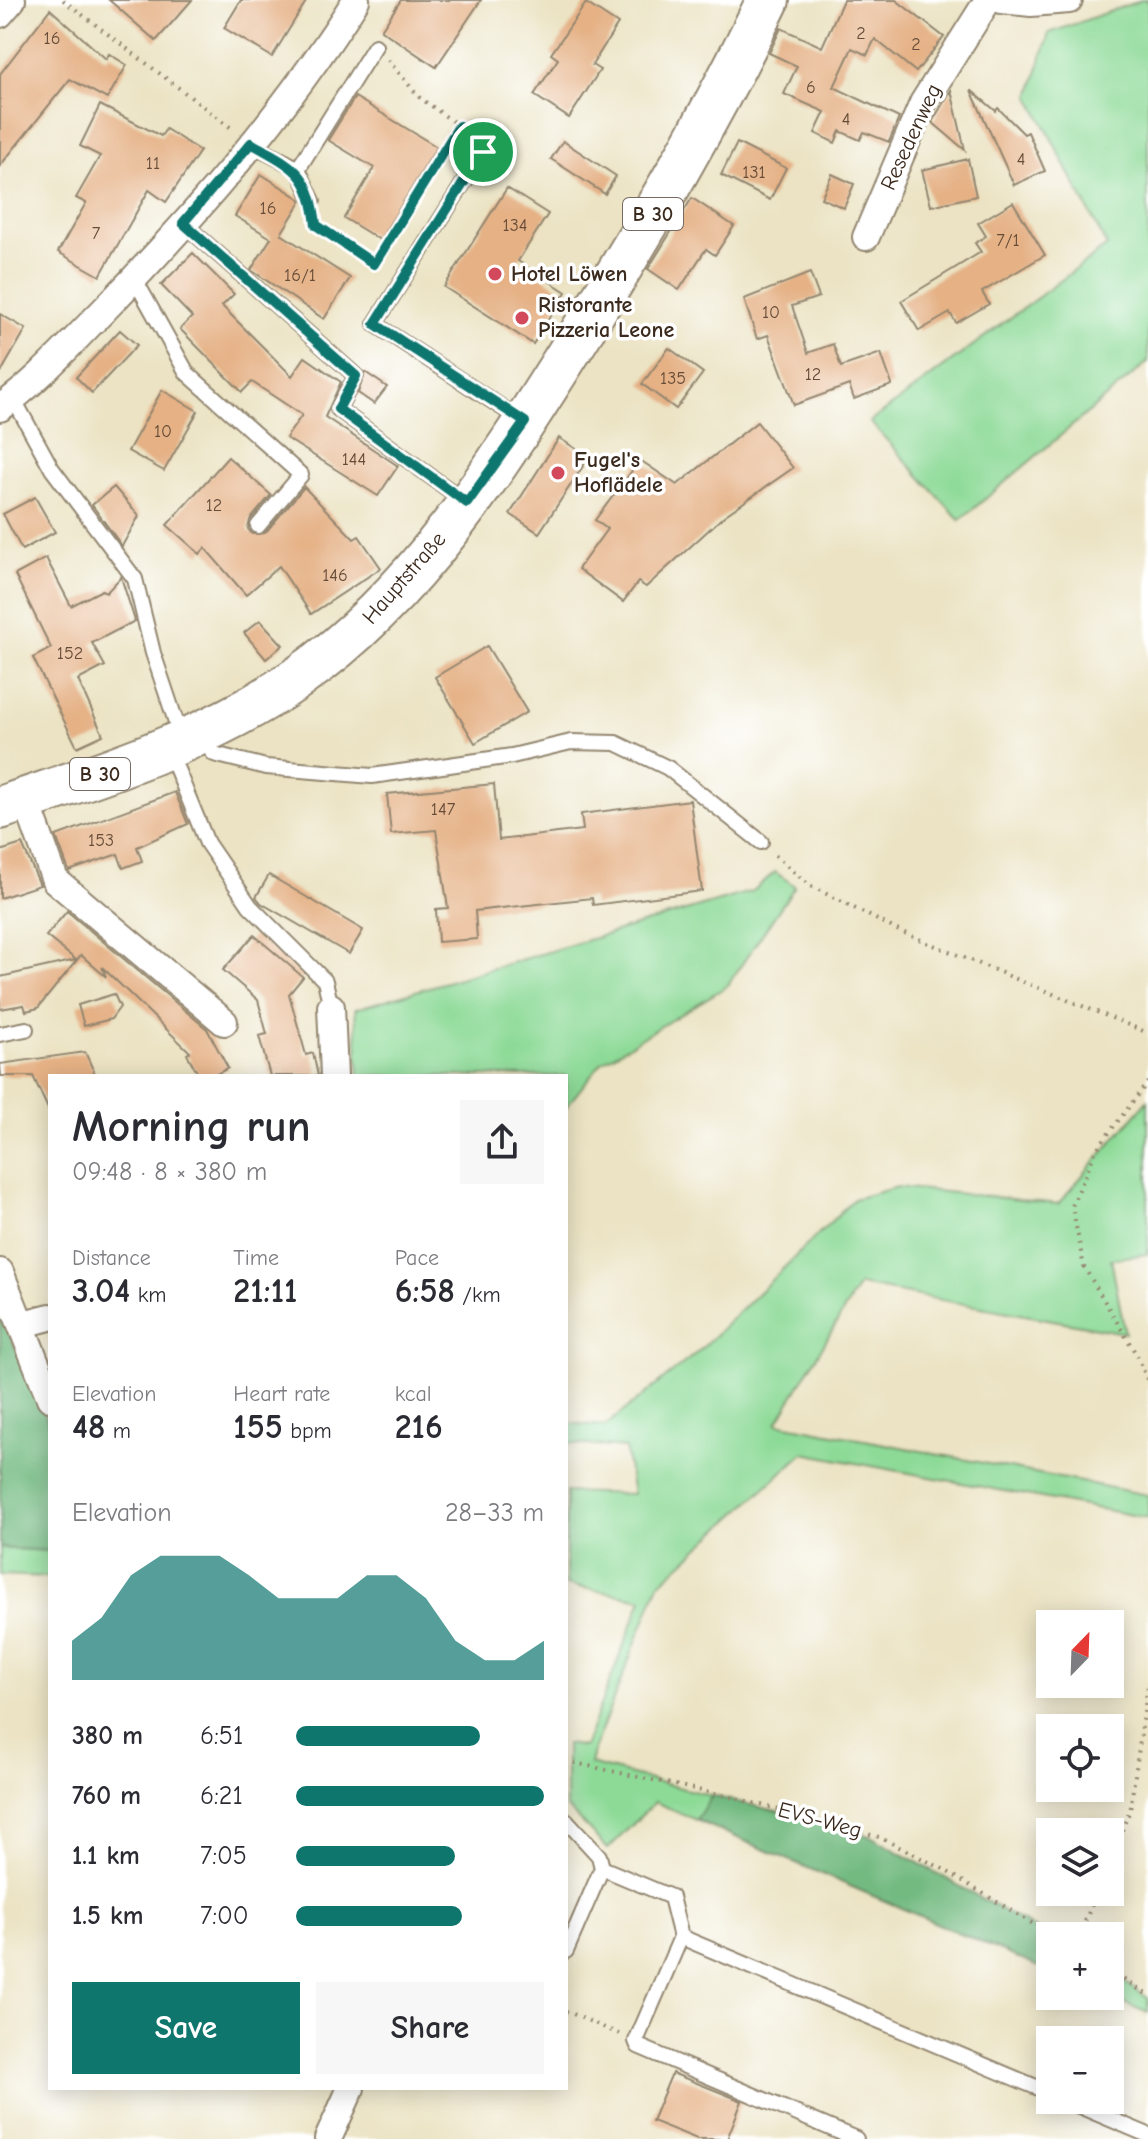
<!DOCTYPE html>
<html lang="en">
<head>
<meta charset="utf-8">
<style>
  :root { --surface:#fff; --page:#f7f7f7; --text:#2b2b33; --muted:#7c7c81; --accent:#0f766e }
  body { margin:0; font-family:"Comic Neue",sans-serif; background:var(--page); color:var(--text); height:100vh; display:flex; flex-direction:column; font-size:30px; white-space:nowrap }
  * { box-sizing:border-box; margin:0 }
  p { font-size:26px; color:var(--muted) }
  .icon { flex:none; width:44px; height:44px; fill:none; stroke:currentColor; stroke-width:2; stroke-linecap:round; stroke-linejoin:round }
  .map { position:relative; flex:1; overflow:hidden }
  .panel { position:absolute; left:48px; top:1074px; width:520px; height:1016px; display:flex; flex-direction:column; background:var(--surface); border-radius:0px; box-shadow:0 4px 20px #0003 }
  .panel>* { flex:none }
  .needle { width:52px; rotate:23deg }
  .buttons { position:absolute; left:1036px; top:1610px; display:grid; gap:16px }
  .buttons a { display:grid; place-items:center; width:88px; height:88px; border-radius:0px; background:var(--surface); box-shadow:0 4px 20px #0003; font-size:40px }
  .pin { position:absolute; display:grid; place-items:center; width:68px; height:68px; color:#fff; margin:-34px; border:4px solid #fff; border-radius:50%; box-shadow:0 2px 8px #0007 }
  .round { display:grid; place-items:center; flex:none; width:84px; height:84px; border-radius:0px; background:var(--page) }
  .summary { display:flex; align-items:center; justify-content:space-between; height:136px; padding:0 24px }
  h1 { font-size:44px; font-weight:800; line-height:60px }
  .figures { display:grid; grid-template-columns:repeat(3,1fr); gap:12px; height:136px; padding:8px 24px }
  .figures div { display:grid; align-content:center }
  .figures b { font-size:34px; font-weight:800 }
  .figures small { font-size:22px; font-weight:400 }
  .figures p { font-size:22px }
  .chart { height:224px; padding:16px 24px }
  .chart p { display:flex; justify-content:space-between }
  .chart svg { width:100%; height:144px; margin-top:8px; fill:var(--accent); opacity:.7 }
  .action { display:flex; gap:16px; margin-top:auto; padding:16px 24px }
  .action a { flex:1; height:92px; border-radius:0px; background:var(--accent); color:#fff; font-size:32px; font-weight:800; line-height:92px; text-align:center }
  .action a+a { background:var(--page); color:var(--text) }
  ul { padding:0 24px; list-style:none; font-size:26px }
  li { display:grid; grid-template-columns:128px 96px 1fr; align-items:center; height:60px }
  li i { height:20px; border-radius:10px; background:var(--accent) }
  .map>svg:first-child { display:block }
</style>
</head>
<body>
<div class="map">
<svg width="1148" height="2139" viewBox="0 0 1148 2139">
  <rect width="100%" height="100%" fill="#fff"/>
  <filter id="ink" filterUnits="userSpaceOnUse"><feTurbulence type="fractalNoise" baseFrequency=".0125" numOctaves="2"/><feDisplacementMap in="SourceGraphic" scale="16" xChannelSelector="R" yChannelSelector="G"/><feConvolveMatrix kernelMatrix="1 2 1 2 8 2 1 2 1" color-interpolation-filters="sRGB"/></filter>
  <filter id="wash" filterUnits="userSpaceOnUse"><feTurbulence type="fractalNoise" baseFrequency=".006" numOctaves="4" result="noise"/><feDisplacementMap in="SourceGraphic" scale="32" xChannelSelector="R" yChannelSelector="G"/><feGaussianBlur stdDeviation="1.8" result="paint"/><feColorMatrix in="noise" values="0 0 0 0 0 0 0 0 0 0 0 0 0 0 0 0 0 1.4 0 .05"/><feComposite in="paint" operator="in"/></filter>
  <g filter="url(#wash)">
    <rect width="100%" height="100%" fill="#ebe3c3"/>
    <g fill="#8dda97" stroke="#64825a" stroke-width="2">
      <polygon points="1142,0 1148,0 1148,362 960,520 870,422 1107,246 1030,97 1049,33"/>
      <polygon points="775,872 795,886 727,986 602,1062 566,1107 566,1076 359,1076 355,1009 753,891"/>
      <polygon points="1148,1100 1148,1254 1111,1259 1125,1333 859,1285 777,1423 1148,1495 1148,1518 803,1453 659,1584 593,1751 590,1764 712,1796 696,1820 655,1802 608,1849 566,1807 566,1744 584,1747 642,1599 566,1585 566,1492 633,1494 625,1448 566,1443 566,1423 605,1426 699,1351 854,1199 897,1187 1058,1204"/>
      <polygon points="0,1548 50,1551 50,1577 0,1575"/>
      <polygon points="1110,1973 1148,1998 1148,2013 1108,1996"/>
    </g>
    <g fill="#72ba80" stroke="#56724f" stroke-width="2">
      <polygon points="0,1312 50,1427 50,1551 0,1548"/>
      <polygon points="712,1796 830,1823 872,1837 1050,1937 1050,1972 696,1820"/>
    </g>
    <g id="blocks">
      <g fill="#e5b185">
        <polygon points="109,0 192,0 156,41"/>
        <polygon points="241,0 307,0 272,57 224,28"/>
        <polygon points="401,0 481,0 436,67 381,30"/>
        <polygon points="843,0 896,0 944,37 916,72 875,39 867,55 852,48 834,87 899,118 889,142 864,132 860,140 840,131 835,143 815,133 825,112 784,94 797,66 769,53 781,28 822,47"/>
        <polygon points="586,3 618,24 592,65 600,70 569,118 534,95 558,59 551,54"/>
        <polygon points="50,9 106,59 109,54 127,65 107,99 70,79 0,166 0,74"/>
        <polygon points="951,90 965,150 932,122"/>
        <polygon points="971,90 996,111 998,108 1024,134 1028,132 1045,171 1014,185"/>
        <polygon points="355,97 437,147 380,240 344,218 374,168 328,140"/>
        <polygon points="100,105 161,136 166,129 200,151 166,202 149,190 100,276 58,252 86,203 76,198 100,156 80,146"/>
        <polygon points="563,141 616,176 605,194 551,159"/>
        <polygon points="737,143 786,168 770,200 721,175"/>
        <polygon points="968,159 976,196 931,206 922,170"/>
        <polygon points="261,174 302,200 281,234 350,278 324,319 251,270 271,238 235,216"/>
        <polygon points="832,174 854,184 844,208 821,198"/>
        <polygon points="507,188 548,214 518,261 566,292 533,344 444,287"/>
        <polygon points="692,198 734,226 715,255 706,249 679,290 648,269"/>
        <polygon points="1013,202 1045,255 982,292 989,304 956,323 950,313 919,331 901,301 981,252 975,243 986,236 978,223"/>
        <polygon points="193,253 234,294 222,306 292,376 305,357 341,382 325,417 398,466 378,496 286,438 302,415 252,382 242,392 180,329 192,317 161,285"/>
        <polygon points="810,273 819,297 792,306 808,353 833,344 841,367 881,353 892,385 854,399 849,385 794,405 768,335 757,339 744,299"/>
        <polygon points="0,314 26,329 0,374"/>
        <polygon points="120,330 137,345 92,393 76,377"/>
        <polygon points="669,348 703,373 676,409 642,384"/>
        <polygon points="365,372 387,387 374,404 358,393"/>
        <polygon points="162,390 198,411 164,471 128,451"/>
        <polygon points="757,422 793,468 724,516 646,587 638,582 623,602 578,569 607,529 595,520 640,460 677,485"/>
        <polygon points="559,438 589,457 539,533 510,514"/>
        <polygon points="228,457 271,495 250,520 248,529 252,534 265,533 304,487 354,539 359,536 381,568 311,614 279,566 246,595 205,548 200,554 167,525"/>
        <polygon points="114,487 139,516 122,546 92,505"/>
        <polygon points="35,497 55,532 22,550 3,514"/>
        <polygon points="46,558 71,606 102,590 106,593 121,577 135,621 92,643 105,666 78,680 103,735 77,747 33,658 51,648 15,575"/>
        <polygon points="260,620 283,645 266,659 244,633"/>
        <polygon points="487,646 527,712 475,743 435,677"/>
        <polygon points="494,784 499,840 583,830 581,814 690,800 702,891 593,905 592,898 475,911 477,939 438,942 436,909 448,908 436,830 391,834 387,794"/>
        <polygon points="175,792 188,824 137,847 142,861 123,868 118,854 69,871 56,836"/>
        <polygon points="22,844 40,885 0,898 0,851"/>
        <polygon points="269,875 363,930 349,954 261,903 256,897"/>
        <polygon points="67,911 207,1029 228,1068 213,1076 199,1076 187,1054 190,1052 102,967 106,977 81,955 38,1008 26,1011 24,1005 0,1009 0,977 76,960 46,936"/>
        <polygon points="254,935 303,977 289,994 306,1055 313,1053 318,1076 270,1076 259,1036 267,1034 258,1000 223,970"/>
        <polygon points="114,994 120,1007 111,1019 84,1026 78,1005"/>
        <polygon points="85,1052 96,1076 50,1076 50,1113 33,1076 1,1076 0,1064"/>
        <polygon points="672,2073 742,2101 727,2139 697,2139 652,2121"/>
      </g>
    </g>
  </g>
  <g filter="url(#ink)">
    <use href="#blocks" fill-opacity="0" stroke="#938670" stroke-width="2"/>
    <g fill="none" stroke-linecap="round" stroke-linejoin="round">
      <defs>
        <g id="service">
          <polyline points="251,143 298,169 375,46"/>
          <polyline points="483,152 375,324 521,420"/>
          <polyline points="298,169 313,201"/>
          <polyline points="183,223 356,376 338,409 467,503"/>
          <polyline points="134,278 187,373 301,475 258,526"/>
          <polyline points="13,398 52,469 135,579 153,653 181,737"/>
          <polyline points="199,736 214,754 266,767 372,776 512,756 571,742 616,743 668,768 761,842"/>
          <polyline points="169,750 207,843 250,906 325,981 331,1007"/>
          <polyline points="0,1034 26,1029"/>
          <polyline points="566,1820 599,1856 602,1868 566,1951"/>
          <polyline points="602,1868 671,1897 681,1937 1050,2093"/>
          <polyline points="681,1937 636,2041 638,2046 856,2139"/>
          <polyline points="1065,2100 1148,2135"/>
        </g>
        <g id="minor">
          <polyline points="1002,0 1031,3 1069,0"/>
          <polyline points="0,14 12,0"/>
          <polyline points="866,237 923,103 988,0"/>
          <path d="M 0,408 C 38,381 69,345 102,312 C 194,217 285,113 356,0"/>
          <polyline points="26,800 55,880 224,1022"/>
          <polyline points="331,1007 334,1076"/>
          <polyline points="0,1272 50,1398"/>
          <polyline points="23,1324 50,1317"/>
          <polyline points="328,2139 351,2088"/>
        </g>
        <path id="primary" d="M 0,808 C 101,773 210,740 299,677 C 421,592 503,457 581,333 C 648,224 713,115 768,0"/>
      </defs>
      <use href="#service" stroke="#938670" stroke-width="18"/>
      <use href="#minor" stroke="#938670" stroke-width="30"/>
      <use href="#primary" stroke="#938670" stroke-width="46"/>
      <g stroke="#938670" stroke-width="4" stroke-dasharray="2 6" stroke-linecap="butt">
        <polyline points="63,0 234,130"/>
        <polyline points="388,60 419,97 459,126 471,139"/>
        <polyline points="315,220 316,225 374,264 459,126"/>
        <polyline points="775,855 809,885 897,930 1148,1033"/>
        <polyline points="1148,1082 1096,1150 1072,1206 1084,1267 1138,1357 1148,1382"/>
        <polyline points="566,1761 739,1799 879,1837 943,1869 1053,1936"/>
        <polyline points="1110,1860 1130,1810 1148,1685"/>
        <polyline points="1079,1936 1097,1892"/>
        <polyline points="1110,1971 1148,1995"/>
        <polyline points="566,2011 619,2034"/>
      </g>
      <use href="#service" stroke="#fff" stroke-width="14"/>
      <use href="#minor" stroke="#fff" stroke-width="26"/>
      <use href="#primary" stroke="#fff" stroke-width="42"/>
    </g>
  </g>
  <g fill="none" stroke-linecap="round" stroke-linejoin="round" filter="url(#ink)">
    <defs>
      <path id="route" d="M 459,126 L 483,152 L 375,324 L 525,422 L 467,503 L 338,409 L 356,376 L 183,223 L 251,143 C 295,168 310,172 316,225 L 374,264 Z"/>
    </defs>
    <use href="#route" stroke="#fff" stroke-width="16"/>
    <use href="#route" stroke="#0f766e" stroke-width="10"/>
  </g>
  <g fill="#d1495b" stroke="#fff" stroke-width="3">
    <circle cx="495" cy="274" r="8"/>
    <circle cx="522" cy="318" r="8"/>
    <circle cx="558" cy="473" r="8"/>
  </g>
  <g text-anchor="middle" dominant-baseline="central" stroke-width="7" stroke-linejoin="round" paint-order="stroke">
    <g font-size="18" fill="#664c38">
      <text x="861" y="33">2</text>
      <text x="52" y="38">16</text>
      <text x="916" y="44">2</text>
      <text x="811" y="87">6</text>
      <text x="846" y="119">4</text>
      <text x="1021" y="159">4</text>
      <text x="153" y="163">11</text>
      <text x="754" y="172">131</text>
      <text x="268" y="208">16</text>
      <text x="515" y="225">134</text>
      <text x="96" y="233">7</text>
      <text x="1008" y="240">7/1</text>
      <text x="300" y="275">16/1</text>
      <text x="771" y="312">10</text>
      <text x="813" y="374">12</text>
      <text x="673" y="378">135</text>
      <text x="163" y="431">10</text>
      <text x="354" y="459">144</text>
      <text x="214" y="505">12</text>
      <text x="335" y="575">146</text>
      <text x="70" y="653">152</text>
      <text x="443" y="809">147</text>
      <text x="101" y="840">153</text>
    </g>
    <g fill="#fff" stroke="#766a62" stroke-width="2">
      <rect x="623" y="198" width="60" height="32" rx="6"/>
      <rect x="70" y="758" width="60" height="32" rx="6"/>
    </g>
    <g font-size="20" font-weight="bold" fill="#3b2a1e">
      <text x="653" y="214">B 30</text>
      <text x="100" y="774">B 30</text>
    </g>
    <g font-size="22" fill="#3b2a1e" stroke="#fff">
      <text transform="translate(911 137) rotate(-65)">Resedenweg</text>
      <text transform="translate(404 578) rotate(-49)">Hauptstraße</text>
      <text transform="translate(820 1820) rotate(15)">EVS-Weg</text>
    </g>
    <g font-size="22" font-weight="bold" fill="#3b2a1e" stroke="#fff" text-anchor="start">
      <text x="511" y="274">Hotel Löwen</text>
      <text x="538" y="305">Ristorante<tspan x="538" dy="25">Pizzeria Leone</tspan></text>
      <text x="574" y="460">Fugel's<tspan x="574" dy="25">Hoflädele</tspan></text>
    </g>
  </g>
</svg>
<div class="buttons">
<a><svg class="needle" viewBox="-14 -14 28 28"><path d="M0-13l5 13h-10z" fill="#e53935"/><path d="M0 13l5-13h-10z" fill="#7c7c81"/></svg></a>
<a><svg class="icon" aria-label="locate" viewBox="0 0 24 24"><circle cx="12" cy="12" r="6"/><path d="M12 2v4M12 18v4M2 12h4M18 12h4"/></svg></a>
<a><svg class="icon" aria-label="layers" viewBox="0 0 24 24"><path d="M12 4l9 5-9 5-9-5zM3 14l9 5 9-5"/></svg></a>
<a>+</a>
<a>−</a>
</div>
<div class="pin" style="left:483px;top:152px;background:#1e9e55"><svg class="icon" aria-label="arrive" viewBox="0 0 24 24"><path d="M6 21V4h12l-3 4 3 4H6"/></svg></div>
<section class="panel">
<div class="summary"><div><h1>Morning run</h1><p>09:48 · 8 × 380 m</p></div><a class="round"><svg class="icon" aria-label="share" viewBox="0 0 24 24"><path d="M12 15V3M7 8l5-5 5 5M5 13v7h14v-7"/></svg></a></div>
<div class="figures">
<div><p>Distance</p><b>3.04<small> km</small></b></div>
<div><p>Time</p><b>21:11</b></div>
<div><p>Pace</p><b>6:58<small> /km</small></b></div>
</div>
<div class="figures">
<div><p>Elevation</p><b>48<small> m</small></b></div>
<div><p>Heart rate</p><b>155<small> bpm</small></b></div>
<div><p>kcal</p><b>216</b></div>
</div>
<div class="chart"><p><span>Elevation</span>28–33 m</p>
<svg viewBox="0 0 160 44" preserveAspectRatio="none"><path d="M0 44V32L10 25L20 12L30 6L40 6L50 6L60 12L70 19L80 19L90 19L100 12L110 12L120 19L130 32L140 38L150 38L160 32V44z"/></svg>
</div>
<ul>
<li><b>380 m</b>6:51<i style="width:74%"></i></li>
<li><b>760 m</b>6:21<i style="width:100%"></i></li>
<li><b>1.1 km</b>7:05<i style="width:64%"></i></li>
<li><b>1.5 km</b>7:00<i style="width:67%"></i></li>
</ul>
<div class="action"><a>Save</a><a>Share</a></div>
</section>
</div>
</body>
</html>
